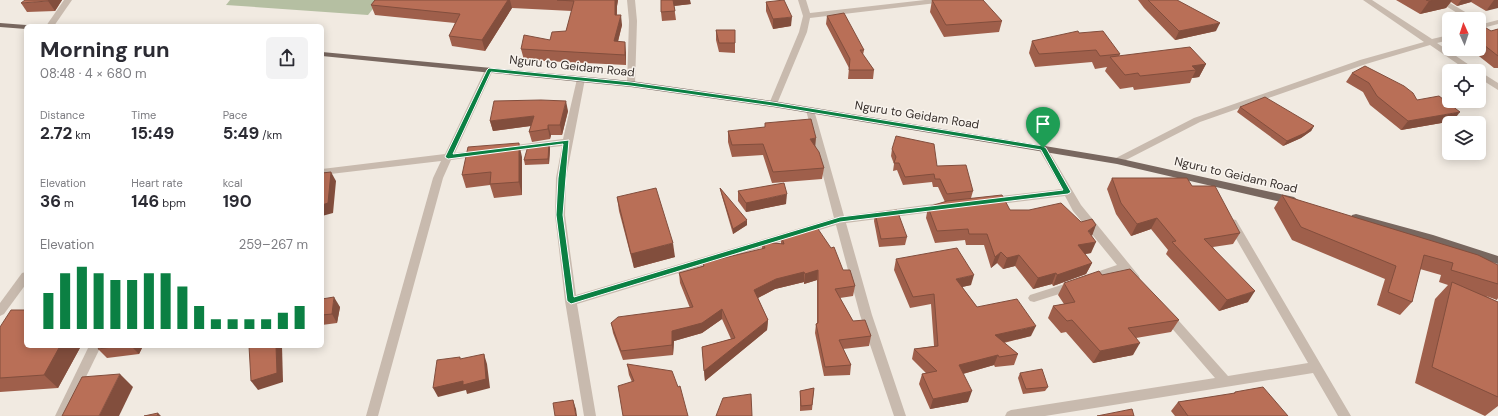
<!DOCTYPE html>
<html lang="en">
<head>
<meta charset="utf-8">
<style>
  :root { --surface:#fff; --page:#f2f2f3; --text:#2b2b33; --muted:#7c7c81; --accent:#0b8043 }
  body { margin:0; font-family:"DM Sans",sans-serif; background:var(--page); color:var(--text); height:100vh; display:flex; flex-direction:column; font-size:15px; white-space:nowrap }
  * { box-sizing:border-box; margin:0 }
  p { font-size:13px; color:var(--muted) }
  .icon { flex:none; width:22px; height:22px; fill:none; stroke:currentColor; stroke-width:2; stroke-linecap:round; stroke-linejoin:round }
  .map { position:relative; flex:1; overflow:hidden }
  .details { position:absolute; left:24px; top:24px; width:300px; height:324px; display:flex; flex-direction:column; background:var(--surface); border-radius:6px; box-shadow:0 2px 10px #0003 }
  .details>* { flex:none }
  .needle { width:26px; rotate:357deg }
  .tools { position:absolute; left:1442px; top:12px; display:grid; gap:8px }
  .tools a { display:grid; place-items:center; width:44px; height:44px; border-radius:6px; background:var(--surface); box-shadow:0 2px 10px #0003; font-size:20px }
  .pin { position:absolute; display:grid; place-items:center; width:34px; height:34px; color:#fff; margin:-41px -17px; border-radius:50% 50% 50% 0; rotate:-45deg; box-shadow:0 0 4px #0007 }
  .pin .icon { rotate:45deg }
  .round { display:grid; place-items:center; flex:none; width:42px; height:42px; border-radius:6px; background:var(--page) }
  .headline { display:flex; align-items:center; justify-content:space-between; height:68px; padding:0 16px }
  h1 { font-size:22px; font-weight:700; line-height:30px }
  .figures { display:grid; grid-template-columns:repeat(3,1fr); gap:6px; height:68px; padding:4px 16px }
  .figures div { display:grid; align-content:center }
  .figures b { font-size:17px; font-weight:700 }
  .figures small { font-size:11px; font-weight:400 }
  .figures p { font-size:11px }
  .chart { height:112px; padding:8px 16px }
  .chart p { display:flex; justify-content:space-between }
  .chart svg { width:100%; height:72px; margin-top:4px; stroke:var(--accent); stroke-width:6 }
  .map>svg:first-child { display:block }
</style>
</head>
<body>
<div class="map">
<svg width="1498" height="416" viewBox="0 0 1498 416">
  <rect width="100%" height="100%" fill="#f1eae1"/>
  <polygon fill="#b5bfa2" points="230,0 380,0 368,15 226,5"/>
  <g fill="none" stroke-linecap="round" stroke-linejoin="round">
    <g fill="#c8baae" fill-rule="evenodd">
      <polygon points="64,0 72,0 54,26 46,26"/>
      <polygon points="627,0 635,0 637,21 635,84 631,87 627,84 629,21"/>
      <polygon points="798,0 806,0 810,13 925,0 949,0 945,2 810,18 807,32 777,104 773,107 769,104 799,32 803,16"/>
      <polygon points="1363,0 1372,0 1432,39 1449,35 1449,40 1437,43 1478,71 1468,71 1430,45 1366,64 1200,122 1120,163 1114,163 1112,161 1114,159 1194,118 1360,60 1424,42"/>
      <polygon points="1436,0 1445,0 1477,19 1467,19"/>
      <polygon points="1498,20 1498,24 1479,29 1479,25"/>
      <polygon points="489,67 493,70 455,153 479,150 484,153 479,156 451,160 443,178 378,416 366,416 433,178 441,161 322,175 322,169 445,154 485,70"/>
      <polygon points="1479,71 1498,83 1498,90 1479,78"/>
      <polygon points="581,76 585,79 566,178 565,215 576,295 834,218 806,110 810,107 814,110 844,216 940,203 944,204 945,207 944,210 940,211 846,223 872,315 906,416 894,416 860,315 836,225 577,304 596,416 584,416 565,301 555,215 556,178 562,146 507,152 502,149 507,146 563,139 577,79"/>
      <polygon points="1043,145 1046,146 1081,205 1139,276 1140,279 1139,282 1131,282 1123,272 1089,283 1085,282 1084,279 1085,276 1117,265 1073,211 1065,196 992,205 988,204 987,201 992,197 1062,189 1038,148"/>
      <polygon points="1232,219 1236,220 1351,416 1338,416 1313,373 1045,416 1005,416 1007,412 1011,410 1215,378 1163,318 1161,315 1163,312 1167,310 1171,312 1228,376 1308,363 1227,223"/>
      <polygon points="26,272 26,284 4,314 0,316 0,303 22,273"/>
      <polygon points="1074,281 1078,282 1079,285 1078,288 1034,302 1030,301 1028,298 1030,295"/>
      <polygon points="89,346 101,346 67,416 55,416"/>
    </g>
    <g fill="#78675f" fill-rule="evenodd">
      <polygon points="0,23 26,25 29,26 26,26 26,29 0,27"/>
      <polygon points="322,52 631,81 773,101 1117,158 1294,197 1299,201 1294,205 1117,164 773,107 631,87 322,56"/>
      <polygon points="1356,214 1433,235 1498,256 1498,264 1432,243 1352,221 1351,218 1352,215"/>
    </g>
  </g>
  <g fill="#9f5f4b">
    <polygon points="62,0 55,11 27,12 21,3"/>
    <polygon points="375,0 618,0 617,6 617,15 622,25 618,42 626,53 626,65 524,60 521,49 550,40 566,31 572,11 512,8 485,51 452,46 449,36 455,23 375,15 371,5"/>
    <polygon points="661,0 691,4 674,6 676,20 662,21 661,12"/>
    <polygon points="932,0 1002,21 999,32 944,37 930,12"/>
    <polygon points="1138,0 1177,0 1216,31 1175,40 1144,8"/>
    <polygon points="1396,0 1498,0 1486,11 1471,2 1457,6 1451,2 1446,8 1420,14"/>
    <polygon points="766,2 791,26 773,29 766,11"/>
    <polygon points="827,16 864,50 863,55 874,70 873,79 848,79 849,68 826,24"/>
    <polygon points="1479,27 1491,31 1498,29 1498,68 1494,68 1470,49 1479,49"/>
    <polygon points="716,30 735,30 735,53 719,52 716,40"/>
    <polygon points="1079,33 1120,54 1119,56 1206,64 1199,77 1192,78 1190,83 1134,90 1133,87 1120,89 1105,71 1107,67 1095,69 1092,62 1035,67 1029,53 1032,41"/>
    <polygon points="1352,73 1417,100 1453,121 1401,130 1370,105 1363,92 1346,82"/>
    <polygon points="1240,107 1314,126 1311,131 1301,138 1283,146 1237,112"/>
    <polygon points="568,111 562,135 551,135 550,139 532,142 529,132 531,126 493,131 490,121"/>
    <polygon points="728,131 815,145 824,168 822,179 772,183 763,155 732,157 728,142"/>
    <polygon points="549,144 550,149 549,164 525,165 524,160"/>
    <polygon points="892,149 937,166 973,191 971,198 1092,236 1091,253 1085,254 1092,263 1086,274 1053,286 1052,284 1033,289 1015,266 1003,269 997,263 991,268 984,245 966,245 965,240 935,243 926,218 928,207 945,202 938,187 933,187 932,182 903,185 897,170 893,171 894,164 891,156"/>
    <polygon points="522,157 522,195 494,198 490,185 466,188 462,175"/>
    <polygon points="1112,178 1192,186 1240,233 1233,244 1213,247 1248,302 1219,311 1166,254 1168,250 1151,229 1131,236 1116,214 1107,189"/>
    <polygon points="720,188 747,225 733,234 721,193"/>
    <polygon points="738,191 786,204 746,212 738,201"/>
    <polygon points="1282,195 1498,265 1498,298 1497,300 1486,296 1498,302 1498,406 1485,416 1415,383 1435,299 1448,285 1439,282 1441,275 1420,269 1412,302 1400,315 1377,305 1385,279 1292,240 1274,208"/>
    <polygon points="617,197 675,257 634,268 619,211"/>
    <polygon points="875,213 907,237 905,245 879,247 874,221"/>
    <polygon points="781,235 843,270 855,286 853,296 840,298 853,321 871,336 869,346 843,349 851,365 850,375 824,376 815,333 816,324 817,323 817,280 804,284 804,282 775,289 758,298 768,320 767,330 705,381 702,347 731,339 722,319 702,333 674,341 673,355 623,360 613,333 611,323 690,308 680,283 679,273 703,266 703,263 762,249 762,242 781,244"/>
    <polygon points="896,259 971,285 962,287 977,307 1031,336 1004,343 1018,354 1014,365 995,367 994,365 963,374 968,402 930,409 919,384 922,374 926,373 912,359 914,349 934,346 931,304 910,308 894,270"/>
    <polygon points="1064,283 1179,320 1171,332 1136,338 1133,355 1093,363 1066,332 1061,333 1048,318 1053,306 1064,304 1058,295"/>
    <polygon points="322,296 324,298 340,307 337,323 322,325"/>
    <polygon points="0,327 26,346 81,346 58,388 0,392"/>
    <polygon points="100,346 143,346 139,354 107,358 98,349"/>
    <polygon points="627,364 688,416 632,382 629,375"/>
    <polygon points="1020,373 1048,387 1045,391 1023,394 1018,378"/>
    <polygon points="814,388 812,410 800,411 800,391"/>
    <polygon points="1235,392 1288,416 1175,416 1171,411 1178,402 1233,394"/>
  </g>
  <g fill="#824e3d">
    <polygon points="49,0 62,0 55,11 48,1"/>
    <polygon points="508,0 510,0 512,8 485,51 482,40"/>
    <polygon points="615,0 618,0 617,6 616,25 615,15"/>
    <polygon points="673,0 690,0 691,4 673,6"/>
    <polygon points="1435,0 1452,0 1446,8 1420,14 1429,1"/>
    <polygon points="1461,0 1472,0 1471,2 1457,6"/>
    <polygon points="1494,0 1498,0 1498,8 1486,11"/>
    <polygon points="621,15 622,25 615,52 614,41"/>
    <polygon points="792,17 791,26 773,29 773,19"/>
    <polygon points="1220,23 1216,31 1175,40 1179,31"/>
    <polygon points="625,42 626,53 626,65 625,55"/>
    <polygon points="1206,64 1199,77 1192,78 1196,70 1192,66"/>
    <polygon points="566,101 568,111 562,135 560,125"/>
    <polygon points="1460,112 1453,121 1401,130 1408,121"/>
    <polygon points="534,116 537,125 493,131 490,121"/>
    <polygon points="548,125 551,135 550,139 548,129"/>
    <polygon points="1314,126 1311,131 1301,138 1283,146 1287,141"/>
    <polygon points="816,138 815,149 810,139"/>
    <polygon points="519,143 522,157 522,195 519,182"/>
    <polygon points="549,144 550,149 549,164 548,159"/>
    <polygon points="331,172 336,181 333,213 322,216 322,205"/>
    <polygon points="787,194 786,204 746,212 746,203"/>
    <polygon points="1157,218 1151,229 1131,236 1137,224"/>
    <polygon points="747,220 747,225 733,234 733,229"/>
    <polygon points="1096,225 1092,236 1088,231"/>
    <polygon points="1096,242 1091,253 1073,256 1078,245"/>
    <polygon points="673,243 675,257 634,268 631,254"/>
    <polygon points="1001,252 997,263 991,268 995,257"/>
    <polygon points="1019,255 1015,266 1003,269 1007,258"/>
    <polygon points="1092,263 1086,274 1053,286 1057,275"/>
    <polygon points="818,270 817,280 804,284 805,274"/>
    <polygon points="804,272 804,282 775,289 754,300 754,290 776,279"/>
    <polygon points="1056,273 1052,284 1033,289 1038,278"/>
    <polygon points="974,275 971,285 953,289 956,279"/>
    <polygon points="1255,291 1248,302 1219,311 1227,300"/>
    <polygon points="334,297 340,307 337,323 332,314"/>
    <polygon points="722,309 722,319 702,333 674,341 673,355 672,345 672,331"/>
    <polygon points="768,320 767,330 705,381 704,371"/>
    <polygon points="1036,326 1031,336 991,345 995,335"/>
    <polygon points="1140,343 1133,355 1093,363 1100,351"/>
    <polygon points="60,346 81,346 58,388 44,375"/>
    <polygon points="131,346 143,346 139,354"/>
    <polygon points="276,346 282,346 283,382 258,390 251,381"/>
    <polygon points="484,354 487,364 490,388 467,394 466,390 438,397 433,388"/>
    <polygon points="998,355 994,365 955,376 959,365"/>
    <polygon points="120,374 133,387 119,416 99,416"/>
    <polygon points="972,391 968,402 930,409 933,399"/>
    <polygon points="573,400 576,409 577,416 576,416"/>
    <polygon points="158,413 161,416 157,416"/>
  </g>
  <g fill="#b96f57" stroke="#824e3d">
    <polygon points="25,0 49,0 48,1 21,3"/>
    <polygon points="375,0 508,0 482,40 449,36 460,14 371,5"/>
    <polygon points="557,0 615,0 615,15 621,15 614,41 625,42 625,55 521,49 524,35 550,40 552,32 566,31 574,1"/>
    <polygon points="661,0 673,0 675,11 661,12"/>
    <polygon points="784,0 792,17 773,19 766,2"/>
    <polygon points="932,0 983,0 1002,21 946,25"/>
    <polygon points="1148,0 1177,0 1220,23 1179,31"/>
    <polygon points="1426,0 1435,0 1429,1"/>
    <polygon points="844,13 864,50 860,50 874,70 849,70 850,59 827,16"/>
    <polygon points="1483,26 1491,31 1498,29 1498,56 1479,41 1479,27"/>
    <polygon points="716,30 735,30 735,43 719,43"/>
    <polygon points="1078,31 1079,33 1103,31 1120,54 1100,56 1096,50 1039,54 1032,41"/>
    <polygon points="1190,47 1206,64 1192,66 1196,70 1140,76 1138,73 1125,75 1110,57"/>
    <polygon points="1365,66 1404,86 1413,93 1417,100 1439,96 1460,112 1408,121 1377,96 1369,83 1352,73"/>
    <polygon points="1265,97 1314,126 1305,133 1287,141 1240,107"/>
    <polygon points="541,100 566,101 560,125 548,125 548,129 529,132 534,116 490,121 494,101"/>
    <polygon points="811,119 816,138 810,139 819,152 824,168 773,172 763,144 732,145 728,131 765,127 765,123"/>
    <polygon points="896,136 934,144 937,166 966,165 973,191 947,194 940,179 935,179 934,174 905,177 899,163 894,163 896,157 892,149"/>
    <polygon points="519,143 519,182 490,184 491,172 462,175 468,147"/>
    <polygon points="549,144 548,159 524,160 528,146"/>
    <polygon points="331,172 328,203 322,205 322,173"/>
    <polygon points="1112,178 1187,178 1192,186 1215,186 1240,233 1204,239 1255,291 1227,300 1172,242 1176,241 1157,218 1137,224 1121,203"/>
    <polygon points="784,183 787,194 746,203 738,191"/>
    <polygon points="656,188 673,243 631,254 617,197"/>
    <polygon points="720,188 747,220 733,229"/>
    <polygon points="1002,195 1010,210 1029,210 1061,203 1081,222 1092,219 1096,225 1088,231 1096,242 1078,245 1092,263 1057,275 1056,273 1038,278 1019,255 1007,258 1001,252 995,257 987,234 969,234 968,229 937,231 928,207 947,201"/>
    <polygon points="1282,195 1478,255 1498,265 1498,284 1451,270 1453,263 1424,255 1412,302 1388,292 1396,266 1301,227"/>
    <polygon points="897,210 907,237 881,239 875,213"/>
    <polygon points="816,226 831,248 834,247 843,270 850,270 855,286 835,289 853,321 865,320 871,336 839,340 851,365 825,367 816,324 818,323 818,270 805,274 804,272 776,279 754,290 768,320 704,371 702,347 735,338 722,309 702,323 672,331 672,345 621,351 611,323 618,317 693,307 679,273 704,266 703,263 765,248 762,242 784,244 781,235"/>
    <polygon points="957,248 974,275 956,279 977,307 1017,299 1036,326 995,335 1018,354 999,357 998,355 959,365 972,391 933,399 922,374 937,371 914,349 938,346 934,294 913,297 896,259"/>
    <polygon points="1130,269 1179,320 1128,328 1140,343 1100,351 1072,320 1067,321 1053,306 1075,302 1064,283 1099,271 1102,275"/>
    <polygon points="1452,282 1498,302 1498,397 1432,367"/>
    <polygon points="334,297 332,314 322,315 322,299"/>
    <polygon points="11,310 26,310 26,346 60,346 44,375 0,378 0,327"/>
    <polygon points="100,346 120,346 98,349"/>
    <polygon points="249,346 276,346 277,373 251,381"/>
    <polygon points="484,354 486,379 463,385 463,381 433,388 437,360 460,357 460,359"/>
    <polygon points="627,364 672,371 678,387 680,386 688,416 623,416 618,386 634,381"/>
    <polygon points="1042,369 1048,387 1026,389 1020,373"/>
    <polygon points="120,374 99,416 62,416 82,377"/>
    <polygon points="1263,387 1288,416 1188,416 1178,402 1235,393 1235,392"/>
    <polygon points="814,388 812,405 801,406 800,391"/>
    <polygon points="751,394 752,416 716,416 723,398"/>
    <polygon points="573,400 576,416 555,416 553,403"/>
    <polygon points="1132,409 1134,416 1097,416"/>
    <polygon points="158,413 157,416 144,416"/>
  </g>
  <path fill="#0b8043" stroke="#fff" fill-rule="evenodd" d="M 489,68 L 631,82 L 773,102 L 1043,146 L 1046,148 L 1071,192 L 1068,194 L 840,222 L 571,304 L 567,301 L 556,215 L 558,178 L 563,144 L 448,159 L 445,157 L 487,70 ZM 491,72 L 631,86 L 773,106 L 1041,150 L 1063,190 L 840,217 L 574,297 L 563,215 L 569,140 L 453,154 Z"/>
  <g text-anchor="middle" dominant-baseline="central" stroke-width="3" stroke-linejoin="round" paint-order="stroke">
    <g font-size="12" fill="#38302c" stroke="#f9f4ee">
      <text transform="translate(572 66) rotate(6)">Nguru to Geidam Road</text>
      <text transform="translate(917 115) rotate(9)">Nguru to Geidam Road</text>
      <text transform="translate(1236 175) rotate(13)">Nguru to Geidam Road</text>
    </g>
  </g>
</svg>
<div class="tools">
<a><svg class="needle" viewBox="-14 -14 28 28"><path d="M0-13l5 13h-10z" fill="#e53935"/><path d="M0 13l5-13h-10z" fill="#7c7c81"/></svg></a>
<a><svg class="icon" aria-label="locate" viewBox="0 0 24 24"><circle cx="12" cy="12" r="6"/><path d="M12 2v4M12 18v4M2 12h4M18 12h4"/></svg></a>
<a><svg class="icon" aria-label="layers" viewBox="0 0 24 24"><path d="M12 4l9 5-9 5-9-5zM3 14l9 5 9-5"/></svg></a>
</div>
<div class="pin" style="left:1043px;top:148px;background:#1e9e55"><svg class="icon" aria-label="arrive" viewBox="0 0 24 24"><path d="M6 21V4h12l-3 4 3 4H6"/></svg></div>
<section class="details">
<div class="headline"><div><h1>Morning run</h1><p>08:48 · 4 × 680 m</p></div><a class="round"><svg class="icon" aria-label="share" viewBox="0 0 24 24"><path d="M12 15V3M7 8l5-5 5 5M5 13v7h14v-7"/></svg></a></div>
<div class="figures">
<div><p>Distance</p><b>2.72<small> km</small></b></div>
<div><p>Time</p><b>15:49</b></div>
<div><p>Pace</p><b>5:49<small> /km</small></b></div>
</div>
<div class="figures">
<div><p>Elevation</p><b>36<small> m</small></b></div>
<div><p>Heart rate</p><b>146<small> bpm</small></b></div>
<div><p>kcal</p><b>190</b></div>
</div>
<div class="chart"><p><span>Elevation</span>259–267 m</p>
<svg viewBox="0 0 160 44" preserveAspectRatio="none"><path d="M5 44V22M15 44V10M25 44V6M35 44V10M45 44V14M55 44V14M65 44V10M75 44V10M85 44V18M95 44V30M105 44V38M115 44V38M125 44V38M135 44V38M145 44V34M155 44V30"/></svg>
</div>
</section>
</div>
</body>
</html>
